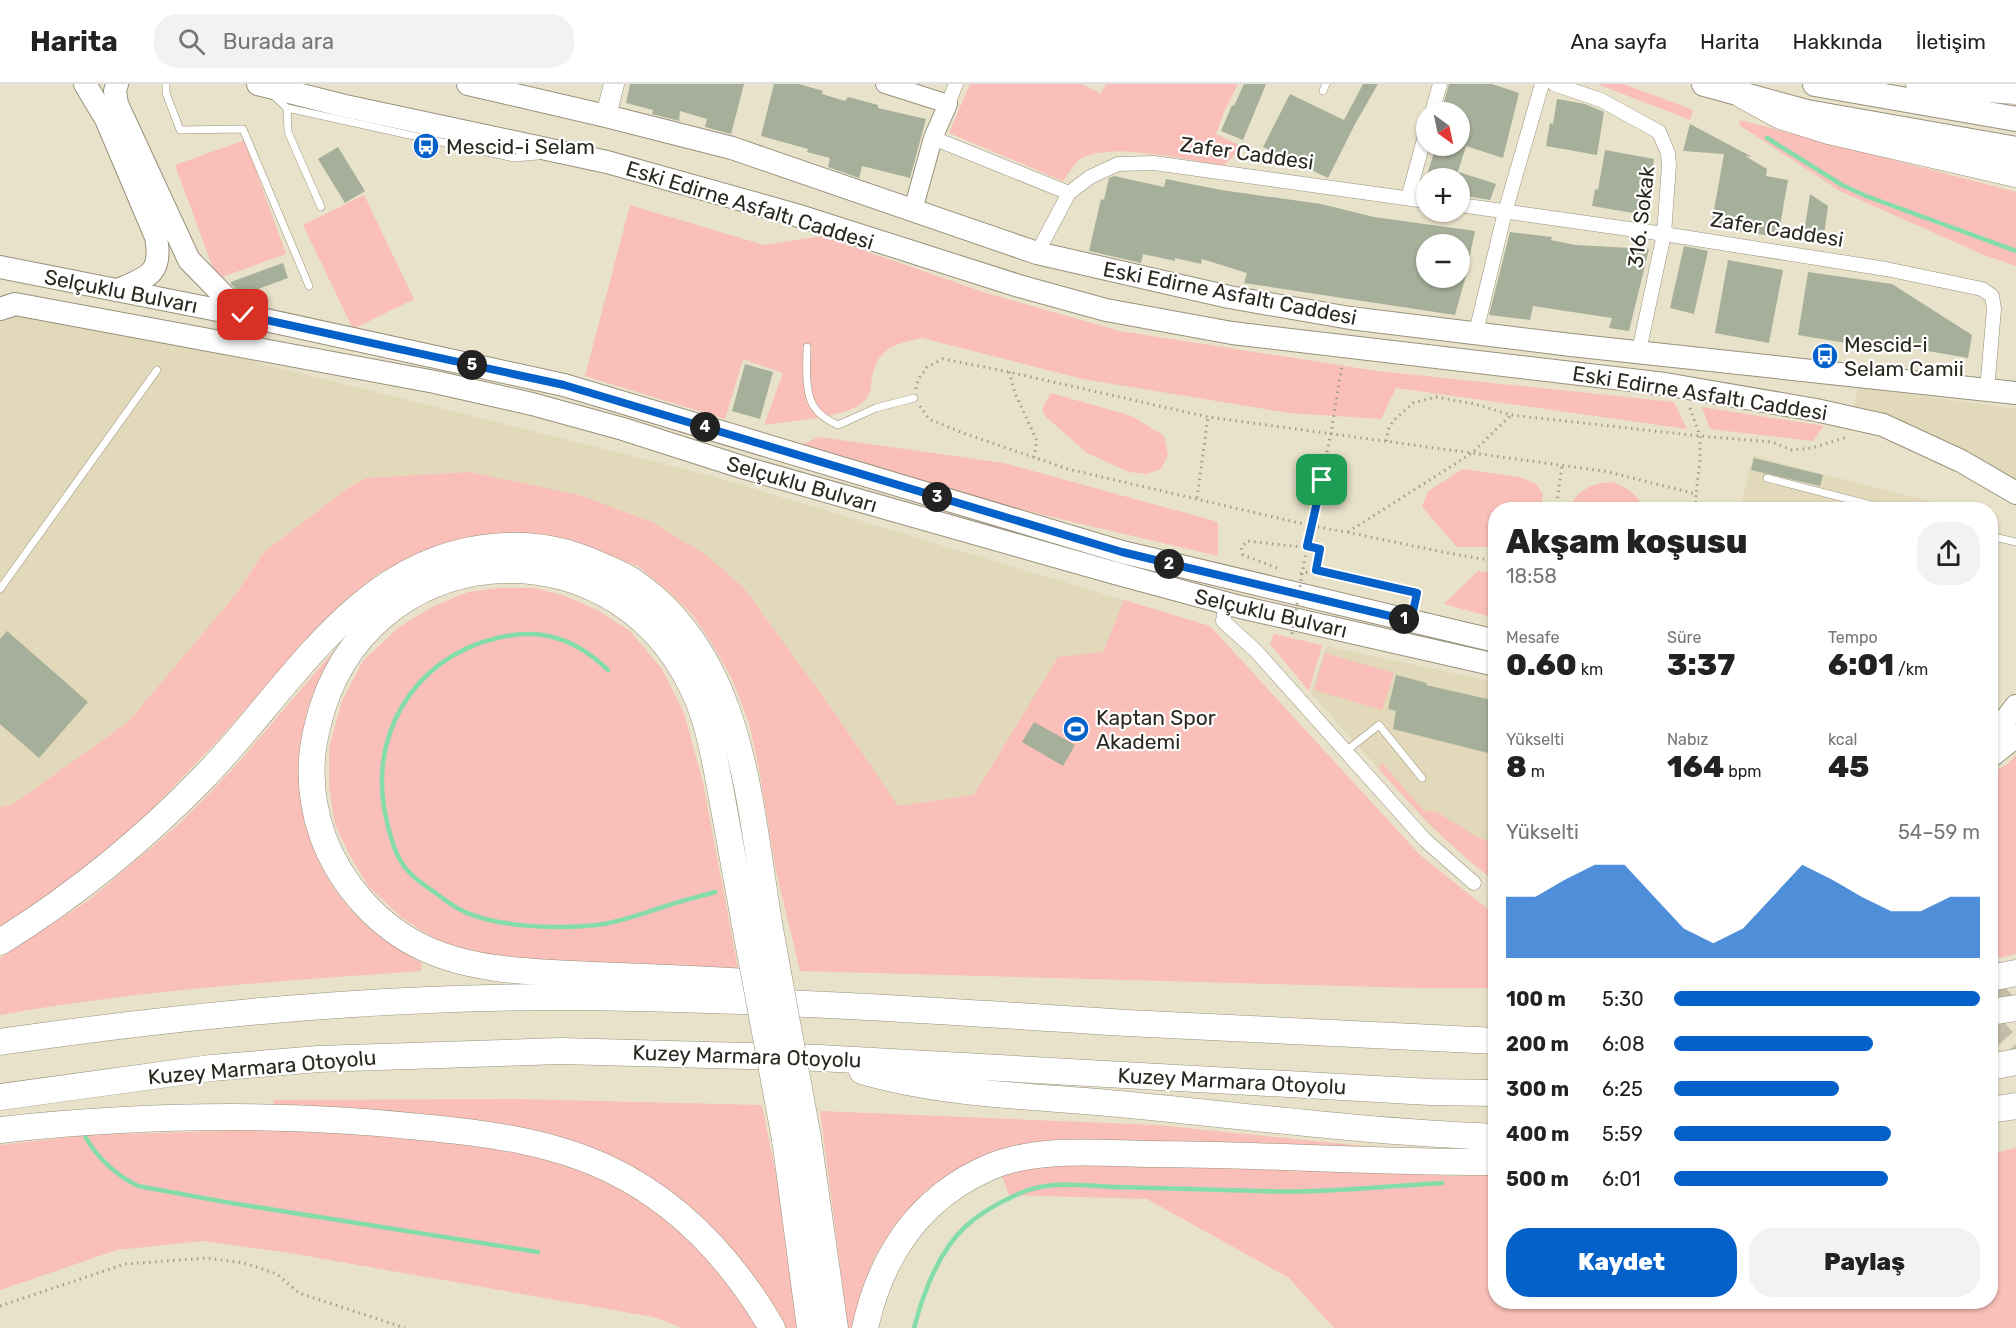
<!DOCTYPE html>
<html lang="tr">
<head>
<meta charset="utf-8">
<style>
  :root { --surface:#fff; --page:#f2f2f2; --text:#222; --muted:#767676; --line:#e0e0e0; --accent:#0561ca }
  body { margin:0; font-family:Rubik,sans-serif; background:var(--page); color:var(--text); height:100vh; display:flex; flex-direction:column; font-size:22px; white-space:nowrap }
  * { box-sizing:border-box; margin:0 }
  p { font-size:20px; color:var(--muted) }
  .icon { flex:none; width:33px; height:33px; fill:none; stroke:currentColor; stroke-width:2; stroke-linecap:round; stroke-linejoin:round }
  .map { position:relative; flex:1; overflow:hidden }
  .drawer { position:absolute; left:1488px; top:418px; width:510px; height:807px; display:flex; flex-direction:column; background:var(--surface); border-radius:24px; box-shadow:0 2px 4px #0004 }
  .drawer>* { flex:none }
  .needle { width:39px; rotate:147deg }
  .buttons { position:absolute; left:1416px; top:18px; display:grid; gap:12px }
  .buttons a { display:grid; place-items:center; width:54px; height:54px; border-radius:50%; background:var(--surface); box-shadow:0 2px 4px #0004; font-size:30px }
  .pin { position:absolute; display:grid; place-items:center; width:51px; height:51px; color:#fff; margin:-26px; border-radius:12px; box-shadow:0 3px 9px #0006 }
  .km { position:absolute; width:30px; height:30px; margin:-15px; border-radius:50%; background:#222; color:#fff; font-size:16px; line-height:30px; text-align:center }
  .round { display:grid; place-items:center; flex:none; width:63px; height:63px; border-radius:24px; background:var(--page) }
  .head { display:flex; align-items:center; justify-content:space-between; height:102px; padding:0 18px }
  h1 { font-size:33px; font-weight:800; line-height:45px }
  .metrics { display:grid; grid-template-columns:repeat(3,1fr); gap:9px; height:102px; padding:6px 18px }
  .metrics div { display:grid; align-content:center }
  .metrics b { font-size:30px; font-weight:800 }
  .metrics small { font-size:16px; font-weight:400 }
  .metrics p { font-size:16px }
  .chart { height:168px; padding:12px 18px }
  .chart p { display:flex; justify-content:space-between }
  .chart svg { width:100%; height:108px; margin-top:6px; fill:var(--accent); opacity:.7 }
  .cta { display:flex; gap:12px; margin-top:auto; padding:12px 18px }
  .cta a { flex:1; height:69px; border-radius:24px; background:var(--accent); color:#fff; font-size:24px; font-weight:800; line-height:69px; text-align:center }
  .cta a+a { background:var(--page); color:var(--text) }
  ul { padding:0 18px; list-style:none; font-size:20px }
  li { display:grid; grid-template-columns:96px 72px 1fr; align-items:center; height:45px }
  li i { height:15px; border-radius:8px; background:var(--accent) }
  header { display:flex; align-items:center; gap:36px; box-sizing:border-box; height:84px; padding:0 30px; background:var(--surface); border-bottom:2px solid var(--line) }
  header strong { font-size:28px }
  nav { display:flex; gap:33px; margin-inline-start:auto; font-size:21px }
  .search { width:420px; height:54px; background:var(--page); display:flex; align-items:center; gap:15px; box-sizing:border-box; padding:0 21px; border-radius:24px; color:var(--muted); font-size:22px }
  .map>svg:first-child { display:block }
</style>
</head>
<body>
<header>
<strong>Harita</strong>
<div class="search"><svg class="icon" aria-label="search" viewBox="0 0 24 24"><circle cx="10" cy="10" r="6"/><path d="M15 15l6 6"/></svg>Burada ara</div>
<nav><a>Ana sayfa</a><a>Harita</a><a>Hakkında</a><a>İletişim</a></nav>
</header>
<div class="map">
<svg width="2016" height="1244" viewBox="0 0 2016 1244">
  <rect width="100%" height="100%" fill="#e9e2cb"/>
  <g fill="#e2d8ba">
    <polygon points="4,229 136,248 708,391 1124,516 1103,568 1058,574 974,711 898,722 837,632 744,504 652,438 579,411 470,388 366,394 348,404 264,468 236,510 128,638 13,720 0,723 0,232"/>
    <polygon points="1858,303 2016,325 2016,400 1852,327"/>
    <polygon points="1753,372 1964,426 1740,426"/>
    <polygon points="1326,562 1495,598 1495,797 1480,785 1429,741 1311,609"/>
  </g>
  <g fill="#f9bfb8">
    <path d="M 970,0 L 1082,0 L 1101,10 L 1106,0 L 1238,0 L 1224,28 L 1216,50 L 1243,63 L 1223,82 C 1190,76 1109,57 1080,75 C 1074,79 1068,91 1063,97 L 949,49 Z"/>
    <polygon points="1597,0 1624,0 1693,26 1690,36"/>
    <polygon points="1740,36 2016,108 2016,182 1984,171 1840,107 1739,41"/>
    <polygon points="245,56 286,170 217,195 175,81"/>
    <polygon points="364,111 414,215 353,245 303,141"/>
    <path d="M 630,121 L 764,161 L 822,152 L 986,209 L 1120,247 L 1377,287 L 1674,318 L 1687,345 L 1396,304 L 1381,335 L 1288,329 L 1083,295 L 922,254 C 897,259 877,264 872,293 C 870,306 872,312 859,321 C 840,334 788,337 764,341 L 783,289 L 743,275 L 725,335 L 585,292 Z"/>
    <polygon points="1051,309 1132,332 1164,352 1168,371 1161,385 1147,390 1129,388 1087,369 1045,332 1042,325"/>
    <polygon points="1702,323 1824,342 1813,357 1710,345"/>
    <polygon points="819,353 1004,379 1218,438 1218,472 1014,424 803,360"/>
    <polygon points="1463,385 1519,393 1535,399 1543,410 1541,426 1496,426 1495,463 1457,463 1422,423 1428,407"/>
    <polygon points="470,388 579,411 652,438 706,471 744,504 837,632 898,722 974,711 1058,573 1103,568 1124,516 1210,542 1421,772 1495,831 1496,904 1419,904 800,887 776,787 759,685 749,639 732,595 712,560 692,530 668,507 638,482 584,462 481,453 448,458 419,469 378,490 319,542 219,655 139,739 57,807 0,842 0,723 13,720 128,638 236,510 264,468 348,404 366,394"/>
    <path d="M 1612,398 C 1626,403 1639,410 1643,426 L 1569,426 C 1576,406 1592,399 1612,398 Z"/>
    <polygon points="1478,487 1495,489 1495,534 1444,520"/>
    <polygon points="498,504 535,504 568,513 599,527 630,547 662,585 684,629 703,699 738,884 512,878 444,861 401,833 369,803 349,770 335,740 329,702 329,664 342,617 363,577 399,543 434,522 468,508"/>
    <polygon points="1274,550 1322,561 1309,607 1270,560"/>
    <path d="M 333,568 C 323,588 311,609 306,631 C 304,643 304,656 303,668 C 302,685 299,705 302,722 C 313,795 358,846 422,879 L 421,887 C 280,897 139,906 0,931 L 0,874 L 89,816 L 178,741 L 232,686 Z"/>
    <polygon points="1325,569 1394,589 1382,626 1314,606"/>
    <polygon points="2016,671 2016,870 1991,876 1991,689 2006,681"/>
    <path d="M 1382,679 L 1424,727 L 1437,728 L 1472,750 L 1495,761 L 1495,797 C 1451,765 1415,725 1378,684 Z"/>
    <polygon points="516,1015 762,1021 786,1140 798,1244 785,1244 775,1227 629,1085 275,1025 273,1016"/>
    <polygon points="820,1027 1157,1041 1383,1064 1334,1065 1067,1060 916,1118 894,1142 874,1174 859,1217 853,1244 848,1244"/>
    <path d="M 254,1046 C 398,1053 570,1045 684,1148 C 715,1176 737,1210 761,1244 L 683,1244 L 653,1233 L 284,1168 L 203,1157 L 117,1166 L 0,1206 L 0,1061 L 88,1051 Z"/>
    <polygon points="2016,1064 2016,1244 1334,1244 1289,1194 1147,1115 1009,1111 1002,1092 1039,1081 1072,1078 1337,1084 1449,1092 1495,1091 1496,1218 1990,1218 1991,1070"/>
  </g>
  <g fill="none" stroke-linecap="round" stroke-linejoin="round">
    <g stroke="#85dcab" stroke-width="4.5">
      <polyline points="1767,54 1842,101 1866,112 2016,167"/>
      <path d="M 608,586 C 576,555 541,543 497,554 C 412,574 366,654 387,738 C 391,755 396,774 408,787 C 416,796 427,803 437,810 C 444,815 451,821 459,825 C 494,844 558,845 597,841 C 620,838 641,830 663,823 C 680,817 698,813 715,808"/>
      <path d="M 85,1052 C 96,1073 117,1092 138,1102 L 225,1118 L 538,1168"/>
      <path d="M 914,1244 C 923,1210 938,1168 965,1143 C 980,1129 1004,1116 1023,1108 C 1052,1096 1088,1102 1118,1103 C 1165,1104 1213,1106 1260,1107 C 1321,1109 1381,1103 1442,1099"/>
    </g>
  </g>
  <g fill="#a6af99" fill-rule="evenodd">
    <polygon points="630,0 744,0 731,50 705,43 707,35 680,27 679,37 652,30 653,26 626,19"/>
    <polygon points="774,0 799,0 823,7 822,10 845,17 848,13 878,21 878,24 926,35 910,94 862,82 859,94 828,83 830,74 807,68 808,65 761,52"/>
    <polygon points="1244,0 1266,0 1243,56 1221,47 1232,21 1234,22"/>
    <polygon points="1363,0 1378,0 1354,42 1328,94 1263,63 1290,10 1344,36"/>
    <polygon points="1449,0 1492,0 1519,9 1503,74 1466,62 1456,94 1426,94 1436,62 1464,62 1460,60 1460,28 1441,28"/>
    <polygon points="1557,15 1585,20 1604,28 1597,71 1546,62 1550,39 1553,40"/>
    <polygon points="1690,40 1752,73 1745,72 1767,85 1766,92 1788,96 1778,153 1711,143 1724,70 1683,67"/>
    <polygon points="338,63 365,107 345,119 318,75"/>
    <polygon points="1605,66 1654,75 1645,131 1592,122 1595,105 1598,106"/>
    <polygon points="1459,88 1496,100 1490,116 1460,111"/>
    <path d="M 1114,92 L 1164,103 L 1166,95 L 1221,106 L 1321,120 L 1374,133 L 1475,147 L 1465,195 L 1455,231 L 1244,199 L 1247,189 L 1202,175 L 1201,180 L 1175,174 L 1175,177 L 1143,170 L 1141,179 L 1089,167 L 1101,115 L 1104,116 L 1109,94 ZM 1426,160 L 1460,160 L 1460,194 L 1426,194 Z"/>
    <polygon points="1810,110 1828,122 1823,158 1803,155"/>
    <polygon points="1510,148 1552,153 1551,156 1575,161 1649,165 1629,247 1609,244 1612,234 1533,222 1530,236 1489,231"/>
    <polygon points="1684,162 1708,167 1694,230 1670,224"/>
    <polygon points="1728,176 1783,186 1769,259 1715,249"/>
    <polygon points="283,179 288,194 242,211 231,200 231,198"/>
    <polygon points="1808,188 1892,200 1972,251 1968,274 1853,254 1852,260 1798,251"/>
    <polygon points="745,280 773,288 760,335 732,327"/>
    <polygon points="1754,374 1823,391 1820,402 1751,386"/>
    <polygon points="7,547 88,618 39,674 0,640 0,555"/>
    <polygon points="1396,591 1427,599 1426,601 1496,617 1496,671 1393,645 1396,627 1388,625"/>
    <polygon points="1034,638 1075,661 1063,682 1022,658"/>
  </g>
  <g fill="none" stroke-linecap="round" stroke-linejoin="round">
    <g stroke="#c3bda9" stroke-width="22" stroke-dasharray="22 11" stroke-linecap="butt">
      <polyline points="1990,903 2016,932"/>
      <polyline points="1990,939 2016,968"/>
    </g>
    <defs>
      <g id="service">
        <polyline points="166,0 166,9 180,46 243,45 309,202"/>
        <polyline points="1323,7 1326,0"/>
        <polyline points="274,12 287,24 514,74 538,72"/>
        <polyline points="287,24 288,48 321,123"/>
        <path d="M 807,263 C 807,279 804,311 815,324 C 820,332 829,337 838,341 L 876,324 L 914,314"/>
        <polyline points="1767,394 1890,426"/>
        <polyline points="1990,452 2016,458"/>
        <polyline points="0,505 157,286"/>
        <polyline points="1346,667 1379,641 1422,694"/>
      </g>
      <g id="minor">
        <polyline points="1554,0 1601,16 1659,48 1668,69 1669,81 1664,150 1639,267"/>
        <polyline points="948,20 956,0"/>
        <polyline points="1432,28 1440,0"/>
        <polyline points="933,54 1069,109"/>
        <polyline points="1408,114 1426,48"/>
        <polyline points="1460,121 1664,150 1886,185 1982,205 1992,212 1994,225 1987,306"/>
        <polyline points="1037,169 1069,109 1090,93 1118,80 1154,79 1426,117"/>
        <polyline points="1476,248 1505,128 1542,0"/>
        <polyline points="1226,519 1223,537 1256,567 1425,756 1474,799"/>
      </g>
      <polyline id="tertiary" points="885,0 948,20 933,54 913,126"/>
      <polyline id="secondary" points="606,32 614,0"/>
      <g id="primary">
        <path d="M 85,0 L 106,35 L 156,153 C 163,190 148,193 118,206"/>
        <polyline points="117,0 115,7 117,20 189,176 243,231"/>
        <polyline points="258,0 345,22 607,78 796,131 1019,202 1106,226 1232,249 1665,300 1816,326 1883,341 1961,377 2016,409"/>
        <polyline points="468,0 606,32 732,64 1037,169 1229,213 1350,234 1571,261 2016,309"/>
        <polyline points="0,183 243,231 564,301 1122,468 1496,557"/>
        <polyline points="0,225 15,220 435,298 532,320 623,345 745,384 1111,488 1240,523 1496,581"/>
        <polyline points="1990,650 1999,644 2016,622"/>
        <polyline points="1990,673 2016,652"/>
      </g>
      <g id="trunk">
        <polyline points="1704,0 1807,28 2016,65"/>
        <polyline points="1815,0 2016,35"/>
      </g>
      <g id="motorway">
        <polyline points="1919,0 2016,7"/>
        <polyline points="1742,11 1781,32 1829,47 2016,90"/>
        <path d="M 745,841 C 737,799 730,756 722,714 C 715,677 709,637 692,603 C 609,431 363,453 318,640 C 308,677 310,716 323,753 C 341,801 379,844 426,865 C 476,888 538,888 592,891 C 649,893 705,895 762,899 L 777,904"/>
        <path d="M 0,858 C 76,811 143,756 205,692 C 288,607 355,480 484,464 C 519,459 555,463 588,476 C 602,482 618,488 631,496 C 743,570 749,718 769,839"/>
        <polyline points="1990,894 2016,889"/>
        <polyline points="1990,928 2016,924"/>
        <path d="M 0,958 C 191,930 384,912 578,913 C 761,915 944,927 1127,939 C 1250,946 1373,952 1496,957"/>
        <polyline points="1990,983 2016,978"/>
        <path d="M 862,987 C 944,1011 1034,1012 1119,1020 C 1244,1032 1370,1048 1496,1053"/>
        <polyline points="0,1013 211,984 318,975 561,967 819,974 1430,1008 1496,1009"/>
        <polyline points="1990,1026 2016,1022"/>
        <path d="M 0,1046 C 139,1031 281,1028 420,1043 C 485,1049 550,1057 609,1085 C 680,1119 733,1177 772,1244"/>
        <polyline points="808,1054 835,1244"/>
        <polyline points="785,1055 810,1244"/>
        <path d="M 865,1244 C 881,1171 920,1113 990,1083 C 1037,1063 1097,1069 1147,1070 C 1263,1070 1379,1079 1496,1078"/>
      </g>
    </defs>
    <use href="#service" stroke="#98917b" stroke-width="8"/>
    <use href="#minor" stroke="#98917b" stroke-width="15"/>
    <use href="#tertiary" stroke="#98917b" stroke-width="20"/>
    <use href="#secondary" stroke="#98917b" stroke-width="21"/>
    <use href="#primary" stroke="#98917b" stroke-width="24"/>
    <use href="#trunk" stroke="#98917b" stroke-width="26"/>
    <use href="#motorway" stroke="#98917b" stroke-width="27"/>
    <g stroke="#a39e8c" stroke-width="3" stroke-dasharray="1.5 4.5" stroke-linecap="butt">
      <polyline points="1009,288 1015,309 1037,357 1034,373"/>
      <polyline points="916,305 918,296 927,283 943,275 1009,288 1208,333 1604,387 1696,410 1695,426"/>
      <path d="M 920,322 L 929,335 L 963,349 L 1068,385 L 1312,442 C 1373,452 1434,468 1496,477"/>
      <polyline points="1690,324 1700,352 1700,376 1696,410"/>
      <polyline points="1386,357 1389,344 1393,337 1413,319 1436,313 1475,320 1511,331 1700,352 1772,358 1792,366 1812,364 1847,353"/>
      <polyline points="1197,414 1208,333"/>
      <polyline points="1556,426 1562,381"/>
      <polyline points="1348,448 1472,369 1511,331"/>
      <polyline points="1307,462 1331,349 1342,281"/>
      <polyline points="1277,484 1243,471 1241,464 1247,457 1320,465 1316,486 1417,509 1415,520"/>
      <polyline points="1300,490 1316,486"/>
      <polyline points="0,1222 125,1180 207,1174 244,1179 277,1190 299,1209 405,1244"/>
    </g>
    <use href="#service" stroke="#fff" stroke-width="7"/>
    <use href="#minor" stroke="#fff" stroke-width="14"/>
    <use href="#tertiary" stroke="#fff" stroke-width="18"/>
    <use href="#secondary" stroke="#fff" stroke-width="20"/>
    <use href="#primary" stroke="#fff" stroke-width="22"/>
    <use href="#trunk" stroke="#fff" stroke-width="24"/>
    <use href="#motorway" stroke="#fff" stroke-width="26"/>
    <defs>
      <g id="motorway-bridge">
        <polyline points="769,839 808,1054"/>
        <polyline points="745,841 785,1055"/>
      </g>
    </defs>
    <use href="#motorway-bridge" stroke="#98917b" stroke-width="27" stroke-linecap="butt"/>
    <polyline stroke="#a39e8c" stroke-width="3" stroke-dasharray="1.5 4.5" stroke-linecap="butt" points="1292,550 1307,462"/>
    <use href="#motorway-bridge" stroke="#fff" stroke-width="26"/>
  </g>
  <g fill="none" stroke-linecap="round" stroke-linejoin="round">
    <defs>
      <polyline id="route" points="243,231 564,301 1122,468 1411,537 1417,509 1316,486 1320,465 1307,462 1322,396"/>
    </defs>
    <use href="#route" stroke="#fff" stroke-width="12"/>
    <use href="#route" stroke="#0561ca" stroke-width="8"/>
  </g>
  <defs>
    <symbol id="bus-disc" viewBox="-11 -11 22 22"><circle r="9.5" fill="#0561ca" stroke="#fff"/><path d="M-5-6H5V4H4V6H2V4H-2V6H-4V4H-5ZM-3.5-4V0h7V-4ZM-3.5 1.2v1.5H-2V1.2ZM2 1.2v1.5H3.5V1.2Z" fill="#fff"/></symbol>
    <symbol id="stadium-disc" viewBox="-11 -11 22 22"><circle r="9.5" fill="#0561ca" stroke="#fff"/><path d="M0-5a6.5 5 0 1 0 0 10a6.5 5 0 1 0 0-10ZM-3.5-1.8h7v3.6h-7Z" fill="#fff"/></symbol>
  </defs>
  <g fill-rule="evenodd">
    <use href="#bus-disc" x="411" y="47" width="30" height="30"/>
    <use href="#bus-disc" x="1810" y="257" width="30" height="30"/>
    <use href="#stadium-disc" x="1061" y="630" width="30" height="30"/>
  </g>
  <g text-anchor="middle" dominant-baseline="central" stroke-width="4.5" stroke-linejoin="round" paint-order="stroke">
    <g font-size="21" fill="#2b281f" stroke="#fff" text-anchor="start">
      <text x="446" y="62">Mescid-i Selam</text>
      <text x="1844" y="260">Mescid-i<tspan x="1844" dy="24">Selam Camii</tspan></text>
      <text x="1096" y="633">Kaptan Spor<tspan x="1096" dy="24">Akademi</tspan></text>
    </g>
    <g font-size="21" fill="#2b281f" stroke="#fff">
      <text transform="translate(1247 69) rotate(8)">Zafer Caddesi</text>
      <text transform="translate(750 121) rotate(17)">Eski Edirne Asfaltı Caddesi</text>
      <text transform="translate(1641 133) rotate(-83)">316. Sokak</text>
      <text transform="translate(1777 145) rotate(9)">Zafer Caddesi</text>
      <text transform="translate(121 207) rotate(11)">Selçuklu Bulvarı</text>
      <text transform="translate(1230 209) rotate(11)">Eski Edirne Asfaltı Caddesi</text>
      <text transform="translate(1700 309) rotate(9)">Eski Edirne Asfaltı Caddesi</text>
      <text transform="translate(802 400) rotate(16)">Selçuklu Bulvarı</text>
      <text transform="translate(1271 529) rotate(13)">Selçuklu Bulvarı</text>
      <text transform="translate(747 972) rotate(2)">Kuzey Marmara Otoyolu</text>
      <text transform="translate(262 983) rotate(-5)">Kuzey Marmara Otoyolu</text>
      <text transform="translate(1232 997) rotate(3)">Kuzey Marmara Otoyolu</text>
    </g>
  </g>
</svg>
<div class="buttons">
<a><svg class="needle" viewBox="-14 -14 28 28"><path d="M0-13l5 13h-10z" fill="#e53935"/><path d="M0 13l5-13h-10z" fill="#767676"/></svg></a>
<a>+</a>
<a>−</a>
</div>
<div class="pin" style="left:1322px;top:396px;background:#1e9e55"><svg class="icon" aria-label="arrive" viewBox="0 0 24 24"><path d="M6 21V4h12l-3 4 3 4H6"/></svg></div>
<div class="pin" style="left:243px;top:231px;background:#d93025"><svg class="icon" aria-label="check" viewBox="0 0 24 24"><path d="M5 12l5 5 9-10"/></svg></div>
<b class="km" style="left:1404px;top:535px">1</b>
<b class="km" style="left:1169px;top:480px">2</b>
<b class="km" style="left:937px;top:413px">3</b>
<b class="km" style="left:705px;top:343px">4</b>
<b class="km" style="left:472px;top:281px">5</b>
<section class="drawer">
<div class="head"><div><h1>Akşam koşusu</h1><p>18:58</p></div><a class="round"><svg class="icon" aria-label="share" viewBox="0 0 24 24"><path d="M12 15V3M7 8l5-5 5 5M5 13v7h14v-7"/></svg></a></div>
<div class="metrics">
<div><p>Mesafe</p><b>0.60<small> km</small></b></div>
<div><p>Süre</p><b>3:37</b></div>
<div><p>Tempo</p><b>6:01<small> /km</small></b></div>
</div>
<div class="metrics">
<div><p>Yükselti</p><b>8<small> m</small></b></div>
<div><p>Nabız</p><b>164<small> bpm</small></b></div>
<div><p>kcal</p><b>45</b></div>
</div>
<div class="chart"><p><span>Yükselti</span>54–59 m</p>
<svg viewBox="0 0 160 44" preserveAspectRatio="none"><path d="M0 44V19L10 19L20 12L30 6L40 6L50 19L60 32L70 38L80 32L90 19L100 6L110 12L120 19L130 25L140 25L150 19L160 19V44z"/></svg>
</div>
<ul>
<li><b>100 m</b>5:30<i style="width:100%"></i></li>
<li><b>200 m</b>6:08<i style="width:65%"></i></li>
<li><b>300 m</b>6:25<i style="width:54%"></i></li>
<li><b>400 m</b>5:59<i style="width:71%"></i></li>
<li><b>500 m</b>6:01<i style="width:70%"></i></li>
</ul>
<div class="cta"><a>Kaydet</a><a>Paylaş</a></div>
</section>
</div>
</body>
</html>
